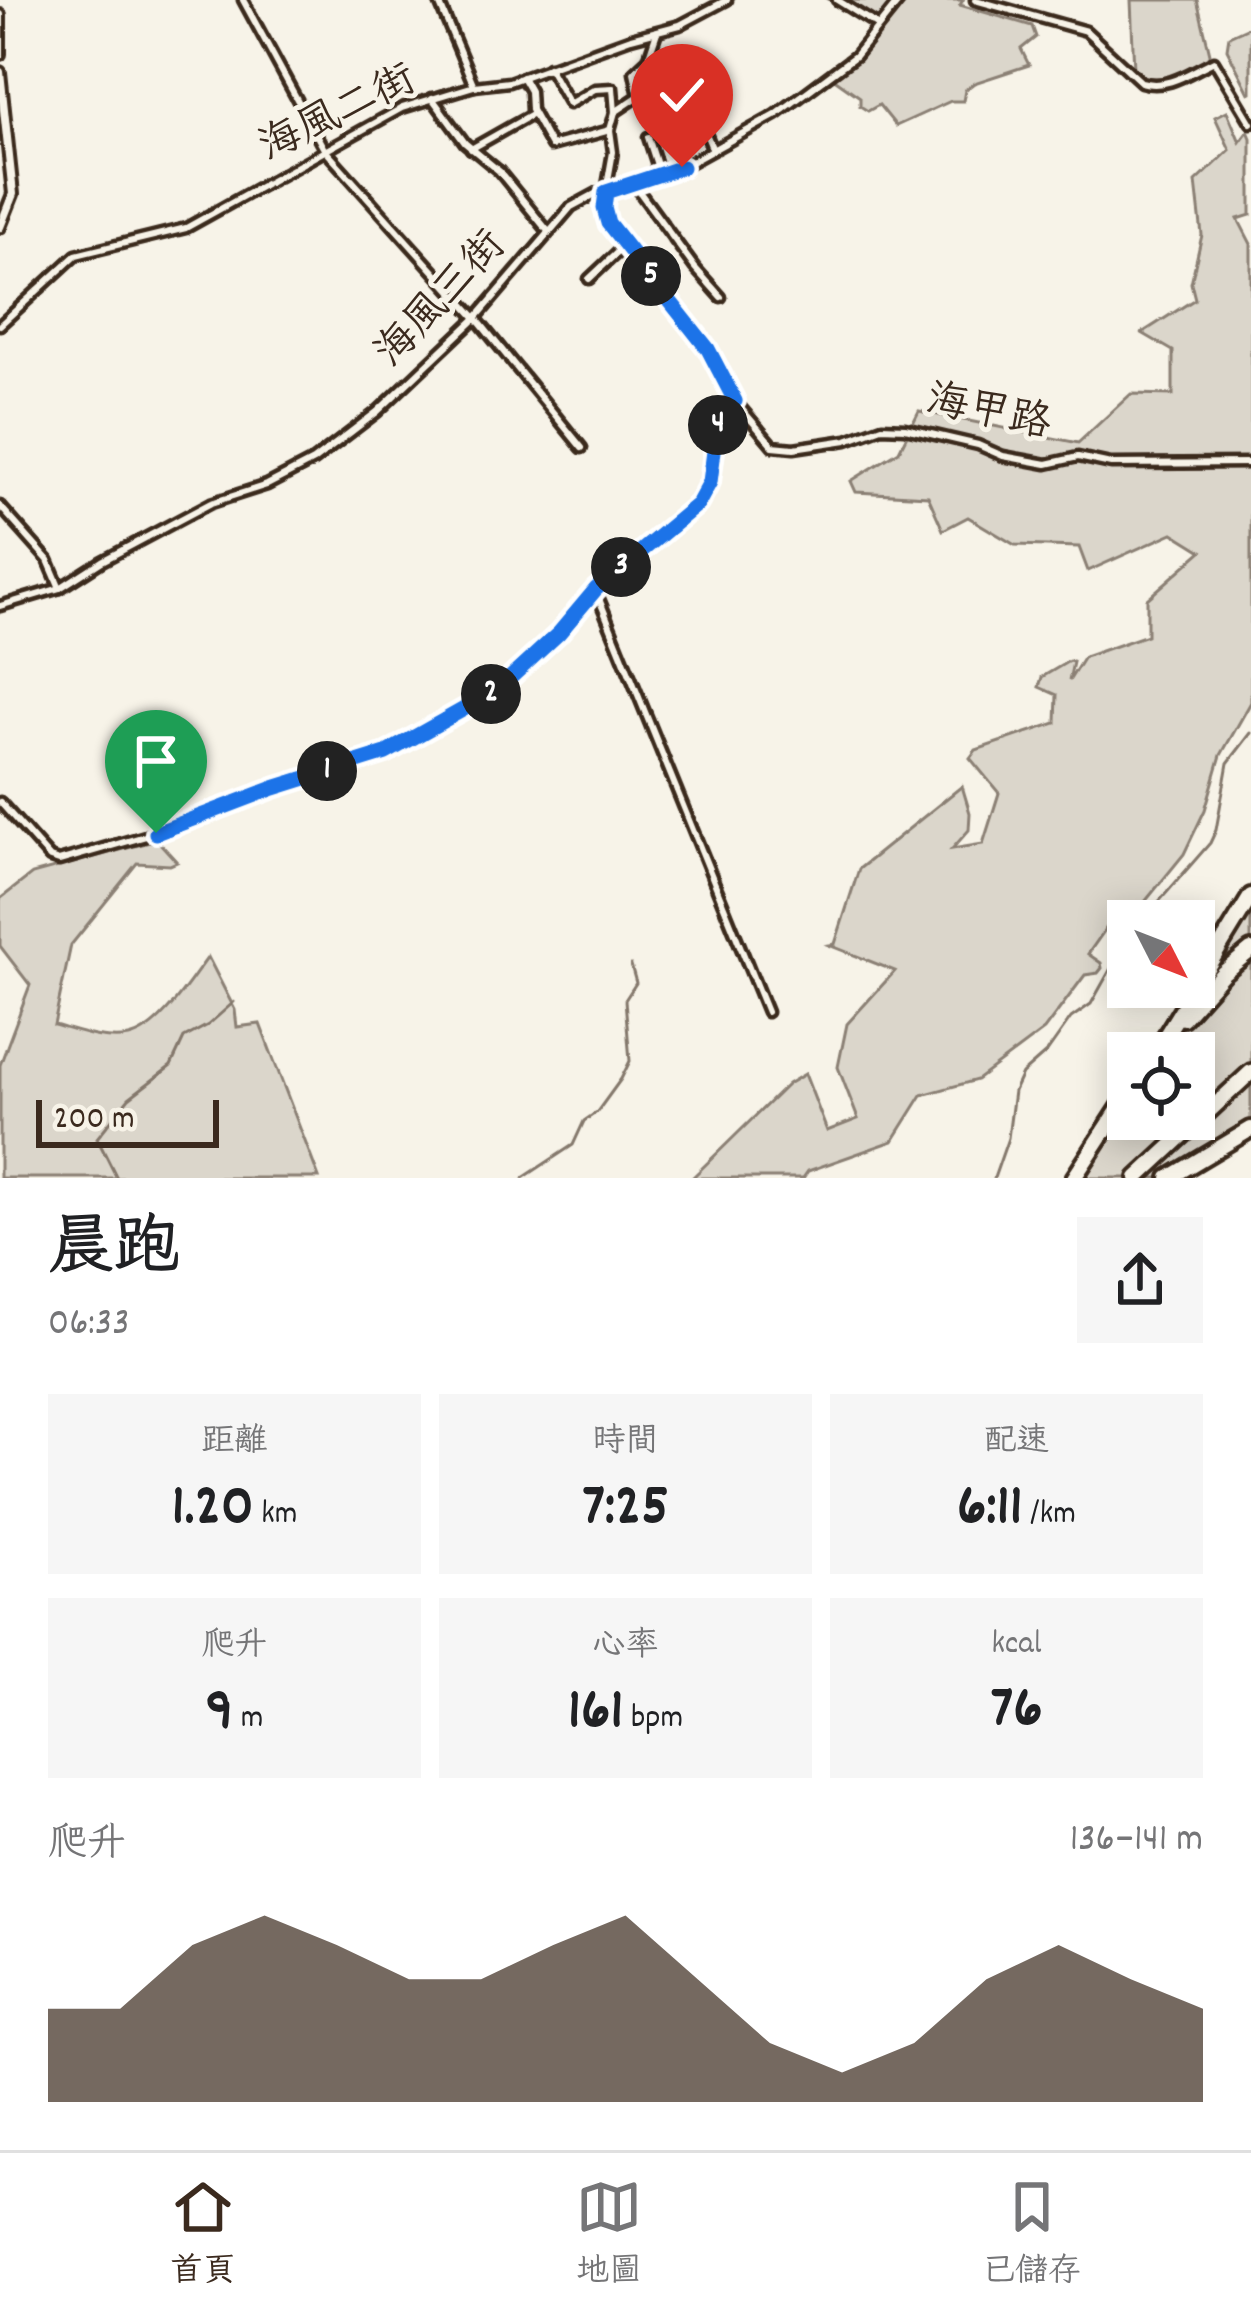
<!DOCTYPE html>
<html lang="zh-TW">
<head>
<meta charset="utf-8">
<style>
  :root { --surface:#fff; --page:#f6f6f6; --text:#202124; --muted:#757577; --line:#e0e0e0; --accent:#3b2a1e }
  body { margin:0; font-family:Dekko,"LXGW WenKai TC",sans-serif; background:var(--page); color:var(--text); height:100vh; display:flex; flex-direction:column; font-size:45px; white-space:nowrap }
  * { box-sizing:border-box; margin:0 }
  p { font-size:39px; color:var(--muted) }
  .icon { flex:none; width:66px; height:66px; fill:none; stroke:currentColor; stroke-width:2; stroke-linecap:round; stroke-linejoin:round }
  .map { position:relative; height:1178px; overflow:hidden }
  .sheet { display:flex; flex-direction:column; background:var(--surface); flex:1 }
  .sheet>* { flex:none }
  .needle { width:78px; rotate:132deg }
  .controls { position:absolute; left:1107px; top:900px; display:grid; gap:24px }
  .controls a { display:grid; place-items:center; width:108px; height:108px; border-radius:0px; background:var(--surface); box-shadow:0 6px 30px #0003; font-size:60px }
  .scale { position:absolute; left:36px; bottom:30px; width:183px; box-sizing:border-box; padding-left:12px; border:6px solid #3b2a1e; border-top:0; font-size:33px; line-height:42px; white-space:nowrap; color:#3b2a1e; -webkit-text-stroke:9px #f7f3e8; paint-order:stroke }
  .pin { position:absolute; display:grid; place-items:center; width:102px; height:102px; color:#fff; margin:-123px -51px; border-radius:50% 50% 50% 0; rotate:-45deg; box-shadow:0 0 12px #0007 }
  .pin .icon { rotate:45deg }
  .km { position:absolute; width:60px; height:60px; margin:-30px; border-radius:50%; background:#222; color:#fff; font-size:33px; line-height:60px; text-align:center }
  .round { display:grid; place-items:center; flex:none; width:126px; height:126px; border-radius:0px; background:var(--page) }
  .overview { display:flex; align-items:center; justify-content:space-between; height:204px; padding:0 48px }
  h1 { font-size:66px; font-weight:700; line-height:90px }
  .stats { display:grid; grid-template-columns:repeat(3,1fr); gap:18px; height:204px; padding:12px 48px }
  .stats div { display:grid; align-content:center; border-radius:0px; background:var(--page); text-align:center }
  .stats b { font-size:60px; font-weight:700 }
  .stats small { font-size:33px; font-weight:400 }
  .stats p { font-size:33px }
  .chart { height:336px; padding:24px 48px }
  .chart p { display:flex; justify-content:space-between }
  .chart svg { width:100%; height:216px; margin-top:12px; fill:var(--accent); opacity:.7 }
  .tab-bar { display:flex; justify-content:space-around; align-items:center; height:168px; border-top:3px solid var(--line); background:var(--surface); font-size:33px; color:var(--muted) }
  .tab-bar a { display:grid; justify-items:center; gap:6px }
  .tab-bar .current { color:var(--accent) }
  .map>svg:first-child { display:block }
</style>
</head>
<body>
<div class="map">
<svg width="1251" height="1178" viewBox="0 0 1251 1178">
  <rect width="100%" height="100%" fill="#f7f3e8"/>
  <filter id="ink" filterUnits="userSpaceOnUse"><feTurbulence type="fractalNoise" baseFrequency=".00833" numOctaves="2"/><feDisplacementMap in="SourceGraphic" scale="24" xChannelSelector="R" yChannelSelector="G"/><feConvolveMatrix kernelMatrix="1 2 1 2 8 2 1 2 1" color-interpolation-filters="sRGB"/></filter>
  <g filter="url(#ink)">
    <g fill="#dbd6cb" stroke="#8b8074" stroke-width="3">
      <polygon points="830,0 963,0 960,5 1032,26 1036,37 1021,49 1029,65 974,83 965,90 963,101 951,101 896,126 879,105 868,111 860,106 860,97 833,78 879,31"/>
      <path d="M 1131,0 L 1197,0 L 1211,58 C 1183,71 1162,89 1134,71 Z"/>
      <polygon points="1251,26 1251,92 1249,93 1227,49 1229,36"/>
      <polygon points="1227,111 1240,142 1248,131 1251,138 1251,215 1238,219 1251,244 1251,702 1221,755 1205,810 1184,854 1131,919 1112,920 1088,954 1101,963 1102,968 1098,973 1085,975 1044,1030 977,1080 922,1095 893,1141 808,1171 803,1178 692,1178 788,1084 805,1074 827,1131 858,1119 838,1067 847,1024 895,971 829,945 835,944 859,869 962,786 970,813 969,830 952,849 983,844 999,793 970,758 976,750 1056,723 1057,695 1039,687 1042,677 1069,661 1073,662 1069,681 1084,657 1147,635 1147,599 1202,551 1173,533 1088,571 1079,547 1015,545 968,517 943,530 928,496 856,492 851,481 899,451 919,411 1078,443 1131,394 1173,395 1173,351 1142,333 1195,299 1191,283 1202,235 1196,182 1230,150 1215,117"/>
      <path d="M 157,840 L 177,862 L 170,865 L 137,863 L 71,945 L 54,1025 C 76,1031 105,1042 129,1037 C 159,1031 190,981 208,957 L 235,1010 L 237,1027 L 260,1024 L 319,1178 L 0,1178 L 0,1065 L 30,985 L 0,946 L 0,899 L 32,874 Z"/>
      <polygon points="1251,885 1251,1139 1180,1178 1064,1178 1128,1080 1128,1119 1194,1119 1194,1053 1146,1053"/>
    </g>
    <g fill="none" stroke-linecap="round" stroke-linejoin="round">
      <g stroke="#84786c" stroke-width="3">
        <polyline points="1142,921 1210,843 1216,830 1228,763 1251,733"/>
        <polyline points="117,1178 97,1138 129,1098 171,1066 184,1038 208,1025 234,1002"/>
        <polyline points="523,1178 573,1145 584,1121 597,1112 621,1079 630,1061 625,1000 636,983 631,965"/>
        <polyline points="994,1178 1008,1138 1014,1091 1022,1074 1047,1052 1071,1018 1091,1004 1128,938"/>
      </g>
      <defs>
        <g id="minor">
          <polyline points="243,0 324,149 476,318 582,448"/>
          <polyline points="438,0 474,86"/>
          <polyline points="837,0 877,25"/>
          <path d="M 975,0 L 1086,31 L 1141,82 C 1168,90 1190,72 1214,61 L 1251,123"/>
          <polyline points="548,67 569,104 595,89 613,88 615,112 610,130 613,152 603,208 608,223 695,331 735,401 773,446 794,448 847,440 882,427 905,428 978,445 1003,456 1047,464 1078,457 1111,464 1251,463"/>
          <polyline points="522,77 530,91 531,110 551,146 610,130"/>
          <polyline points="639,96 659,96 664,101 684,91 690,95 712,148"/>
          <polyline points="432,98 465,143 499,171 547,230"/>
          <polyline points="615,112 639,96 634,72 648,59 657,32"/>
          <polyline points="648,137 657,165 651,177"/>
          <polyline points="471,149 533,114"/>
          <polyline points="633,183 695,268 721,297"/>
          <polyline points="589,279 624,246"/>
          <polyline points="0,325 76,255 186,228 402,108 474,86 509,82 631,38 680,25 727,0"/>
          <polyline points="0,506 48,560 60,588"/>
          <polyline points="595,589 767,1012"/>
          <polyline points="0,606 60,588 102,561 211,503 267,485 313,461 377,412 476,318 571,207 597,193 682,167 776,115 855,56 900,0"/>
          <polyline points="0,802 50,858 59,861 156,833 273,788 386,753 497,691 559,633 595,589 698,504 710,482 718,420 735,401"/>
        </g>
        <g id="tertiary">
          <polyline points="0,15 0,54"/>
          <polyline points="0,72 13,194 0,227"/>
        </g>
        <g id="motorway">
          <polyline points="1183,1018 1223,973 1251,950"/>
          <polyline points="1155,1053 1251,896"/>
          <polyline points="1074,1178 1128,1095"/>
          <polyline points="1137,1178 1251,1072"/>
          <polyline points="1169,1178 1251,1129"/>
        </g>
      </defs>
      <use href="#minor" stroke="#3b2a1e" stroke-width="15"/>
      <use href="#tertiary" stroke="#3b2a1e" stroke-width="16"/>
      <use href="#motorway" stroke="#3b2a1e" stroke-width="22"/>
      <use href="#minor" stroke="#f7f3e8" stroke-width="6"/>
      <use href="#tertiary" stroke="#f7f3e8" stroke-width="8"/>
      <use href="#motorway" stroke="#f7f3e8" stroke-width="14"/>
    </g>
  </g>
  <g fill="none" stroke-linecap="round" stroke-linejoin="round" filter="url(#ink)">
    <defs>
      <polyline id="route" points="156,833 274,788 386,753 496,691 559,633 596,589 698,504 710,482 718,420 735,401 708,349 608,223 604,208 606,192 682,167"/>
    </defs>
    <use href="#route" stroke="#fff" stroke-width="24"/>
    <use href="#route" stroke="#1a73e8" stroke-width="15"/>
  </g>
  <g text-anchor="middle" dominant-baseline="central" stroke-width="10" stroke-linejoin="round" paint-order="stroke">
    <g font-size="42" fill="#3b2a1e" stroke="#f7f3e8">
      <text transform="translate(339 116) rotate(-26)">海風二街</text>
      <text transform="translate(443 301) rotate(-47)">海風三街</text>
      <text transform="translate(988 415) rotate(12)">海甲路</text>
    </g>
  </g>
</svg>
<div class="controls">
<a><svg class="needle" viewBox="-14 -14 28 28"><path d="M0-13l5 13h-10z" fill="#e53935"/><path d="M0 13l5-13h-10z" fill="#757577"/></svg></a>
<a><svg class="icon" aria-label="locate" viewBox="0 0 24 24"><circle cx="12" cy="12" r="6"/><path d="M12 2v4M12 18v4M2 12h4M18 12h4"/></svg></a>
</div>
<div class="scale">200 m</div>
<div class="pin" style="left:156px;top:833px;background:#1e9e55"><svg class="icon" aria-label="arrive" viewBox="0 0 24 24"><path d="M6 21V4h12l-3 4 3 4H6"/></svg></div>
<div class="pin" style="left:682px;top:167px;background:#d93025"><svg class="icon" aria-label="check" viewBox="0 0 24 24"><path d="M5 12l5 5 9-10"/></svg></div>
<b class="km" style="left:327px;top:771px">1</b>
<b class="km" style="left:491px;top:694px">2</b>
<b class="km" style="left:621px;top:567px">3</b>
<b class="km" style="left:718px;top:425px">4</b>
<b class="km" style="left:651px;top:276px">5</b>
</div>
<section class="sheet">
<div class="overview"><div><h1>晨跑</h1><p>06:33</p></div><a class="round"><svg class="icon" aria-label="share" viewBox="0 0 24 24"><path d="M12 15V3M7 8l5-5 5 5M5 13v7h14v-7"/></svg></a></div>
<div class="stats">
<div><p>距離</p><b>1.20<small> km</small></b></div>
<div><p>時間</p><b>7:25</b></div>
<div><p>配速</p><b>6:11<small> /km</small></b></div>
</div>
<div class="stats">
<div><p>爬升</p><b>9<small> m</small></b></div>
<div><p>心率</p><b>161<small> bpm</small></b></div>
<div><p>kcal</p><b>76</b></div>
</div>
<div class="chart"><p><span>爬升</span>136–141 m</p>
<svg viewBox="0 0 160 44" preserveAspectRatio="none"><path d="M0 44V25L10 25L20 12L30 6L40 12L50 19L60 19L70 12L80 6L90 19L100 32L110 38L120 32L130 19L140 12L150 19L160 25V44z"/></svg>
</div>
</section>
<nav class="tab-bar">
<a class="current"><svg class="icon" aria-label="home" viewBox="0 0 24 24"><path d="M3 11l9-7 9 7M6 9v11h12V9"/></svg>首頁</a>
<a><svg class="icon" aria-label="map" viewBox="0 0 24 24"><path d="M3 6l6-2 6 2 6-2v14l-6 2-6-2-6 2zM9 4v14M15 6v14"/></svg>地圖</a>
<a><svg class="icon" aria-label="saved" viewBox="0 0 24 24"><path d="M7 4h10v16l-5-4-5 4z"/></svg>已儲存</a>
</nav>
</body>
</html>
